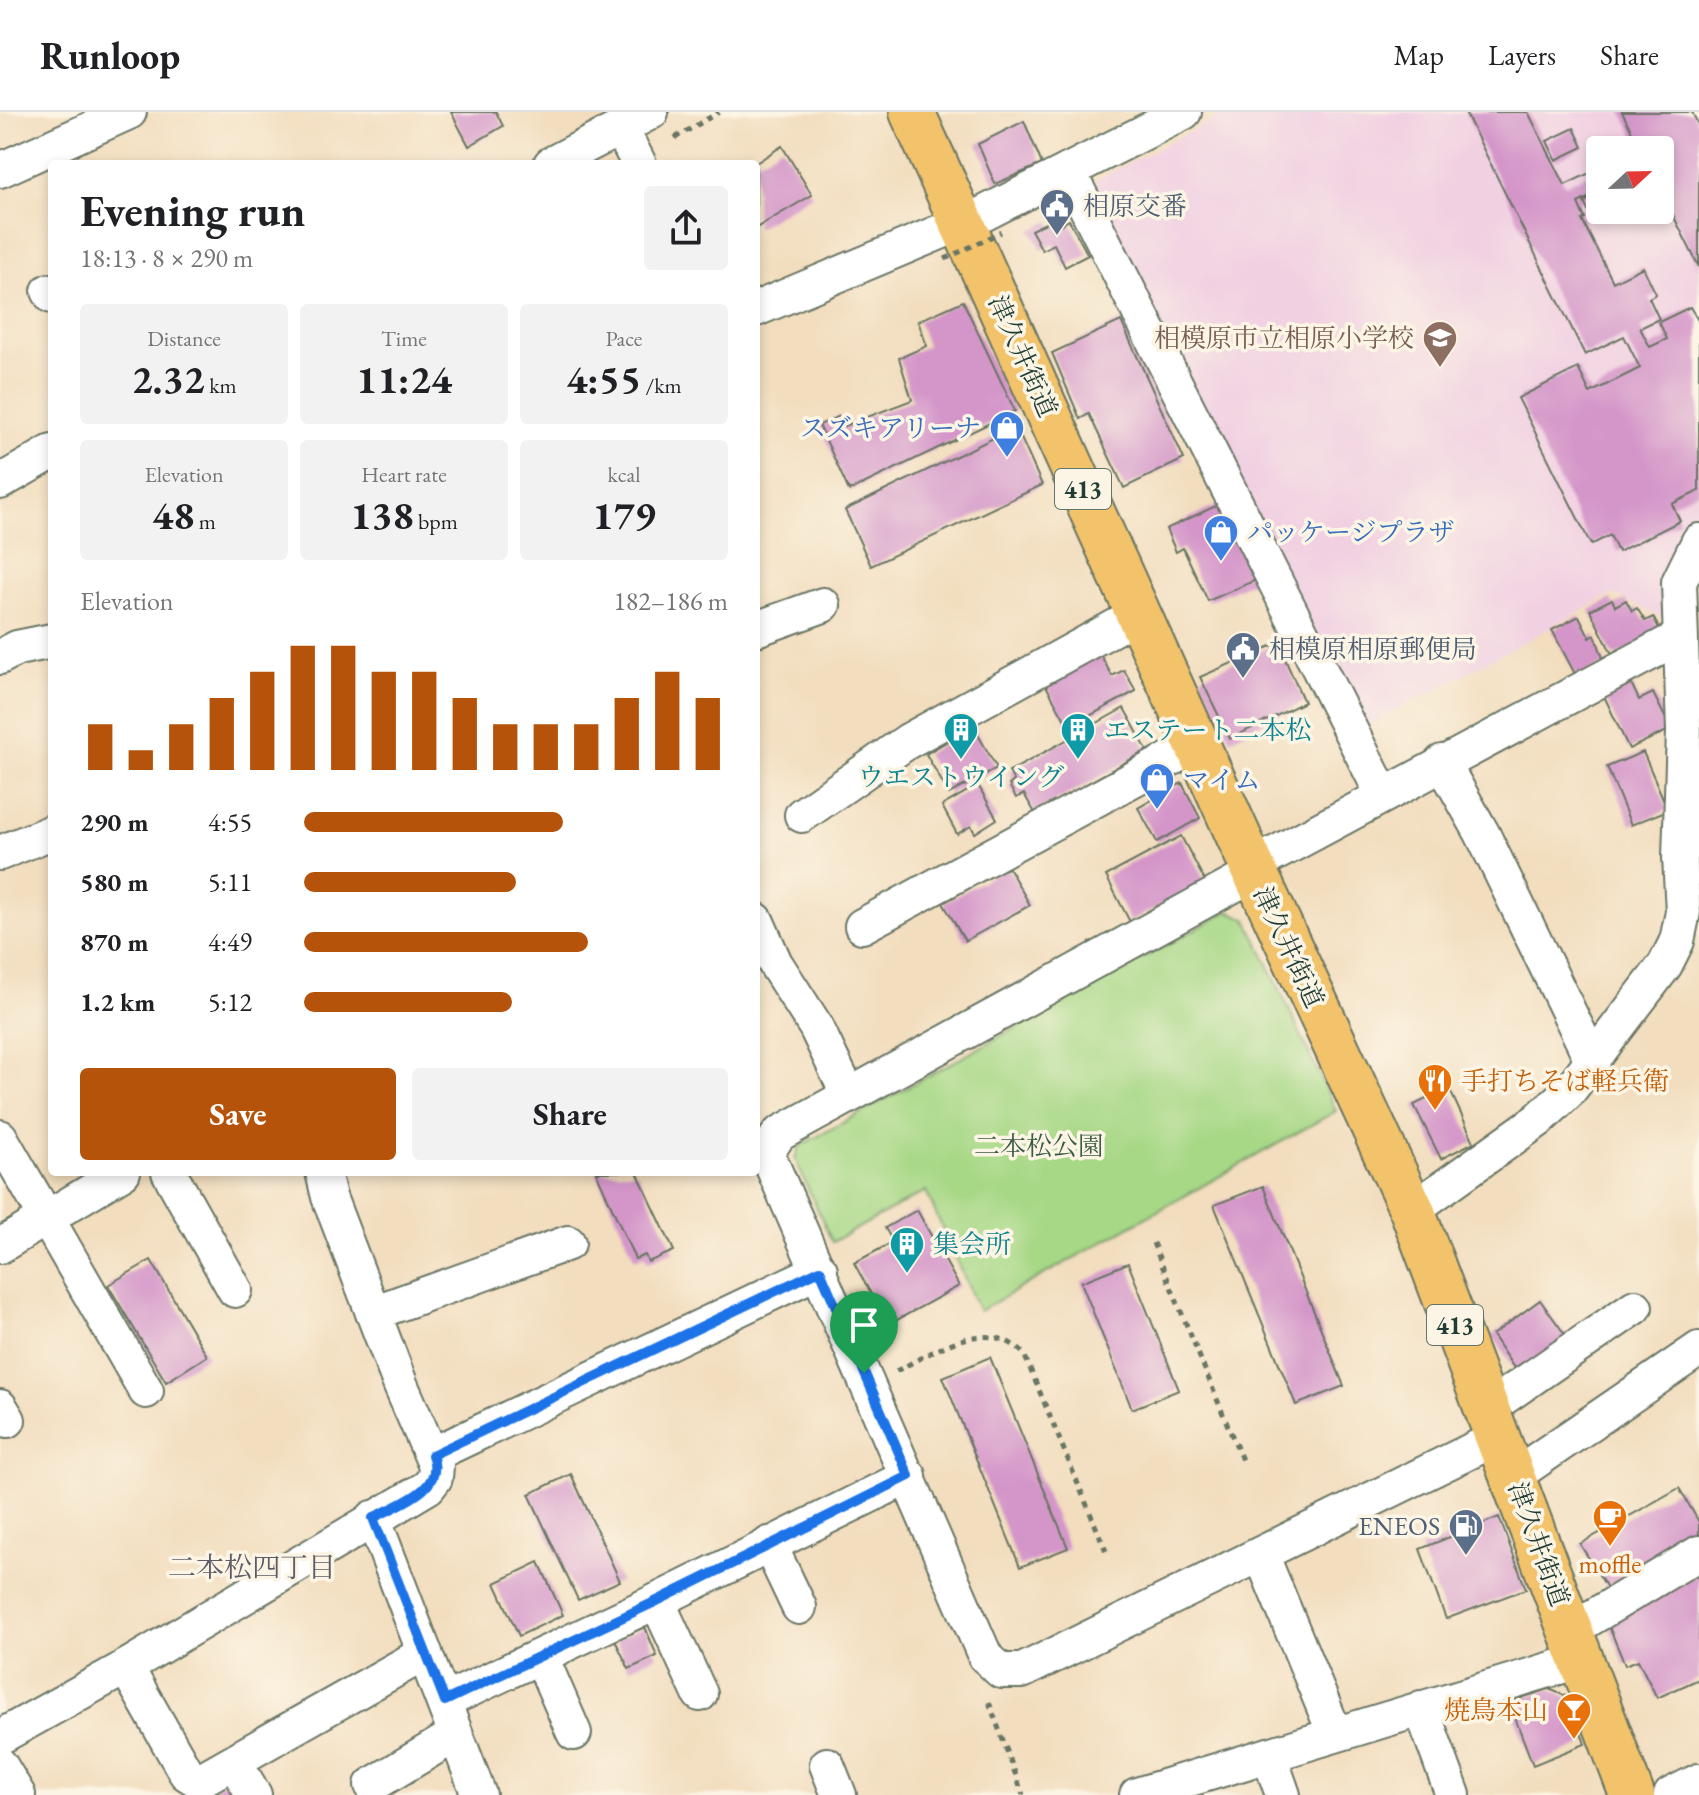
<!DOCTYPE html>
<html lang="en">
<head>
<meta charset="utf-8">
<style>
  :root { --surface:#fff; --page:#f2f2f2; --text:#202124; --muted:#757577; --line:#e0e0e0; --accent:#b45309 }
  body { margin:0; font-family:"EB Garamond","Noto Serif JP",serif; background:var(--page); color:var(--text); height:100vh; display:flex; flex-direction:column; font-size:30px; white-space:nowrap }
  * { box-sizing:border-box; margin:0 }
  p { font-size:26px; color:var(--muted) }
  .icon { flex:none; width:44px; height:44px; fill:none; stroke:currentColor; stroke-width:2; stroke-linecap:round; stroke-linejoin:round }
  .map { position:relative; flex:1; overflow:hidden }
  .details { position:absolute; left:48px; top:48px; width:712px; height:1016px; display:flex; flex-direction:column; background:var(--surface); border-radius:8px; box-shadow:0 4px 12px #0003 }
  .details>* { flex:none }
  .needle { width:52px; rotate:68deg }
  .buttons { position:absolute; left:1586px; top:24px; display:grid; gap:16px }
  .buttons a { display:grid; place-items:center; width:88px; height:88px; border-radius:8px; background:var(--surface); box-shadow:0 4px 12px #0003; font-size:40px }
  .pin { position:absolute; display:grid; place-items:center; width:68px; height:68px; color:#fff; margin:-82px -34px; border-radius:50% 50% 50% 0; rotate:-45deg; box-shadow:0 0 8px #0007 }
  .pin .icon { rotate:45deg }
  .round { display:grid; place-items:center; flex:none; width:84px; height:84px; border-radius:8px; background:var(--page) }
  .headline { display:flex; align-items:center; justify-content:space-between; height:136px; padding:0 32px }
  h1 { font-size:44px; font-weight:700; line-height:60px }
  .figures { display:grid; grid-template-columns:repeat(3,1fr); gap:12px; height:136px; padding:8px 32px }
  .figures div { display:grid; align-content:center; border-radius:8px; background:var(--page); text-align:center }
  .figures b { font-size:40px; font-weight:700 }
  .figures small { font-size:22px; font-weight:400 }
  .figures p { font-size:22px }
  .chart { height:224px; padding:16px 32px }
  .chart p { display:flex; justify-content:space-between }
  .chart svg { width:100%; height:144px; margin-top:8px; stroke:var(--accent); stroke-width:6 }
  .action { display:flex; gap:16px; margin-top:auto; padding:16px 32px }
  .action a { flex:1; height:92px; border-radius:8px; background:var(--accent); color:#fff; font-size:32px; font-weight:700; line-height:92px; text-align:center }
  .action a+a { background:var(--page); color:var(--text) }
  ul { padding:0 32px; list-style:none; font-size:26px }
  li { display:grid; grid-template-columns:128px 96px 1fr; align-items:center; height:60px }
  li i { height:20px; border-radius:10px; background:var(--accent) }
  header { display:flex; align-items:center; gap:48px; box-sizing:border-box; height:112px; padding:0 40px; background:var(--surface); border-bottom:2px solid var(--line) }
  header strong { font-size:38px }
  nav { display:flex; gap:44px; margin-inline-start:auto; font-size:28px }
  .map>svg:first-child { display:block }
</style>
</head>
<body>
<header>
<strong>Runloop</strong>
<nav><a>Map</a><a>Layers</a><a>Share</a></nav>
</header>
<div class="map">
<svg width="1699" height="1683" viewBox="0 0 1699 1683">
  <rect width="100%" height="100%" fill="#fcf5e5"/>
  <filter id="ink" filterUnits="userSpaceOnUse"><feTurbulence type="fractalNoise" baseFrequency=".0125" numOctaves="2"/><feDisplacementMap in="SourceGraphic" scale="16" xChannelSelector="R" yChannelSelector="G"/><feConvolveMatrix kernelMatrix="1 2 1 2 8 2 1 2 1" color-interpolation-filters="sRGB"/></filter>
  <filter id="wash" filterUnits="userSpaceOnUse"><feTurbulence type="fractalNoise" baseFrequency=".006" numOctaves="4" result="noise"/><feDisplacementMap in="SourceGraphic" scale="32" xChannelSelector="R" yChannelSelector="G"/><feGaussianBlur stdDeviation="1.8" result="paint"/><feColorMatrix in="noise" values="0 0 0 0 0 0 0 0 0 0 0 0 0 0 0 0 0 1.4 0 .05"/><feComposite in="paint" operator="in"/></filter>
  <g filter="url(#wash)">
    <rect width="100%" height="100%" fill="#f2ddbe"/>
    <path fill="#f1d0e2" fill-rule="evenodd" d="M 1228,0 L 1699,0 L 1699,416 L 1667,508 L 1613,482 L 1362,617 L 1092,78 L 1094,69 ZM 1600,38 L 1660,38 L 1660,98 L 1600,98 Z"/>
    <polygon fill="#a7d886" stroke="#638a5d" stroke-width="2" points="1229,799 1247,807 1336,999 979,1199 926,1079 832,1130 795,1047 800,1034"/>
    <g id="blocks">
      <g fill="#d496c9">
        <polygon points="451,0 496,0 503,14 469,34"/>
        <polygon points="1465,0 1528,0 1565,73 1600,56 1600,80 1578,91 1585,107 1582,108 1613,170 1643,155 1656,182 1649,186 1659,207 1640,216 1650,235 1667,227 1659,210 1690,195 1699,210 1699,379 1672,392 1680,409 1618,440 1610,423 1591,433 1518,286 1578,256 1590,281 1640,256 1624,224 1585,243"/>
        <polygon points="1622,0 1692,0 1699,14 1699,155 1660,77 1660,38 1641,38"/>
        <polygon points="1024,9 1042,52 995,72 978,32"/>
        <polygon points="1574,16 1583,35 1556,48 1547,29"/>
        <polygon points="1626,26 1632,38 1608,38 1607,35"/>
        <polygon points="782,34 812,83 756,116 756,51"/>
        <polygon points="1600,82 1600,98 1590,103 1584,90"/>
        <polygon points="1069,108 1088,143 1065,155 1054,132 1042,138 1031,118 1050,109 1054,116"/>
        <polygon points="963,189 1015,299 849,379 819,313 840,304 844,314 912,288 899,246 927,234 918,209"/>
        <polygon points="1121,209 1184,347 1124,376 1089,302 1080,307 1052,241"/>
        <polygon points="1016,315 1042,373 871,454 845,398"/>
        <polygon points="1220,392 1256,468 1208,489 1183,436 1176,440 1166,417"/>
        <polygon points="1612,487 1615,494 1626,488 1632,499 1637,496 1645,509 1653,505 1659,516 1651,521 1654,527 1615,544 1611,540 1590,498"/>
        <polygon points="1579,504 1590,526 1595,523 1605,552 1577,566 1552,518"/>
        <polygon points="1278,531 1304,590 1230,627 1200,565"/>
        <polygon points="1100,542 1112,564 1124,558 1136,579 1069,615 1045,572"/>
        <polygon points="1631,571 1639,588 1653,581 1671,617 1629,637 1604,584"/>
        <polygon points="1124,596 1147,638 1035,701 1024,682 1016,686 1009,673 1014,669 1009,660"/>
        <polygon points="973,614 997,656 949,682 926,642"/>
        <polygon points="1643,640 1668,698 1631,713 1607,655"/>
        <polygon points="1182,671 1200,706 1157,730 1138,696"/>
        <polygon points="978,673 997,707 975,721 971,714 957,722 942,694"/>
        <polygon points="1181,724 1205,769 1130,810 1106,764"/>
        <polygon points="1008,755 1030,793 965,829 943,791"/>
        <polygon points="1449,976 1474,1030 1441,1047 1414,993"/>
        <polygon points="596,1060 637,1060 674,1139 648,1150 645,1143 635,1147"/>
        <polygon points="1263,1074 1344,1274 1296,1293 1214,1093"/>
        <polygon points="917,1098 959,1174 888,1213 854,1151 893,1130 885,1116"/>
        <polygon points="151,1148 207,1244 166,1270 108,1173"/>
        <polygon points="1128,1151 1179,1278 1132,1297 1081,1170"/>
        <polygon points="1540,1188 1569,1228 1520,1265 1492,1223"/>
        <polygon points="990,1245 1068,1436 1020,1455 943,1265"/>
        <polygon points="571,1362 620,1469 578,1488 529,1382"/>
        <polygon points="1679,1376 1699,1410 1699,1426 1609,1479 1580,1432"/>
        <polygon points="1499,1405 1526,1477 1446,1507 1420,1437"/>
        <polygon points="539,1450 563,1503 519,1524 495,1471"/>
        <polygon points="1699,1462 1699,1567 1657,1586 1638,1548 1625,1553 1607,1510"/>
        <polygon points="645,1515 657,1544 629,1557 615,1528"/>
        <polygon points="1549,1577 1568,1585 1585,1632 1533,1653 1509,1590"/>
        <polygon points="228,1668 238,1683 202,1683"/>
      </g>
    </g>
  </g>
  <g filter="url(#ink)">
    <use href="#blocks" fill-opacity="0" stroke="#697564" stroke-width="2"/>
    <g fill="none" stroke-linecap="round" stroke-linejoin="round">
      <defs>
        <g id="minor">
          <polyline points="621,17 639,52"/>
          <polyline points="551,52 651,0"/>
          <polyline points="0,58 129,0"/>
          <polyline points="1068,59 1383,683"/>
          <polyline points="49,179 52,184"/>
          <polyline points="756,197 983,102 1184,0"/>
          <polyline points="0,370 52,340"/>
          <polyline points="756,517 823,493"/>
          <polyline points="0,545 17,536 52,529"/>
          <polyline points="1442,650 1482,721 1593,950"/>
          <polyline points="802,703 908,629 1139,502"/>
          <polyline points="0,741 52,720"/>
          <polyline points="1252,754 1680,525"/>
          <polyline points="1255,761 779,1022 769,1037 769,1046 985,1544 1001,1559 1022,1559 1499,1325"/>
          <polyline points="756,808 775,851 816,915 848,982"/>
          <polyline points="862,814 1198,632"/>
          <polyline points="0,1025 146,1279"/>
          <polyline points="169,1060 235,1178"/>
          <polyline points="1412,1098 1538,1008 1568,980 1665,853 1677,829 1683,800 1680,745 1684,619 1679,470 1699,429"/>
          <polyline points="0,1134 123,1060"/>
          <polyline points="373,1201 568,1131"/>
          <polyline points="0,1295 8,1308"/>
          <polyline points="1487,1297 1635,1195"/>
          <polyline points="432,1343 820,1158"/>
          <polyline points="1514,1364 1699,1237"/>
          <polyline points="373,1406 479,1683"/>
          <polyline points="769,1432 799,1495"/>
          <polyline points="1261,1442 1335,1622"/>
          <polyline points="657,1489 700,1582"/>
          <polyline points="1571,1518 1699,1441"/>
          <polyline points="541,1545 574,1621"/>
          <polyline points="126,1555 186,1661 199,1669 425,1541"/>
          <polyline points="445,1589 657,1489 909,1364"/>
          <polyline points="1421,1596 1453,1683"/>
          <polyline points="0,1625 126,1555 428,1375 435,1366 436,1354 401,1274 329,1085 323,1060"/>
          <polyline points="1269,1643 1283,1683"/>
          <polyline points="235,1651 254,1683"/>
          <polyline points="0,1653 18,1683"/>
          <polyline points="827,1653 839,1683"/>
          <polyline points="372,1673 455,1623"/>
          <polyline points="1137,1683 1582,1548"/>
          <polyline points="1671,1683 1699,1669"/>
        </g>
        <polyline id="highway" points="912,0 1252,754 1412,1098 1632,1683"/>
      </defs>
      <use href="#minor" stroke="#697564" stroke-width="38"/>
      <use href="#highway" stroke="#697564" stroke-width="48"/>
      <g stroke="#697564" stroke-width="5" stroke-dasharray="6 6" stroke-linecap="butt">
        <polyline points="675,26 719,0"/>
        <polyline points="1153,1131 1244,1353"/>
        <path d="M 896,1259 C 935,1240 985,1202 1024,1242 L 1106,1439"/>
        <polyline points="989,1590 1023,1683"/>
      </g>
      <use href="#minor" stroke="#fff" stroke-width="34"/>
      <use href="#highway" stroke="#f2c36a" stroke-width="44"/>
      <polyline stroke="#697564" stroke-width="5" stroke-dasharray="6 6" stroke-linecap="butt" points="945,147 1001,120"/>
    </g>
  </g>
  <g fill="none" stroke-linecap="round" stroke-linejoin="round" filter="url(#ink)">
    <defs>
      <path id="route" d="M 820,1158 L 909,1364 L 657,1489 L 445,1589 L 373,1406 C 398,1392 446,1378 432,1343 Z"/>
    </defs>
    <use href="#route" stroke="#fff" stroke-width="16"/>
    <use href="#route" stroke="#1a73e8" stroke-width="10"/>
  </g>
  <defs>
    <symbol id="civic-pin" viewBox="-11 -11 22 30"><path d="M0 17L-7.5 6A9.5 9.5 0 1 1 7.5 6Z" fill="#5c6f8a" stroke="#fcf5e5"/><path d="M-.6-6.5H3V-4.5H.6V-3L4-1V1h2V6H-6V1h2V-1L-.6-3ZM-1.2 2.5V6h2.4V2.5Z" fill="#fff"/></symbol>
    <symbol id="school-pin" viewBox="-11 -11 22 30"><path d="M0 17L-7.5 6A9.5 9.5 0 1 1 7.5 6Z" fill="#8d6e63" stroke="#fcf5e5"/><path d="M0-5L7-2L0 1L-7-2ZM-4 1L0 2.5L4 1V4Q0 6-4 4Z" fill="#fff"/></symbol>
    <symbol id="shop-pin" viewBox="-11 -11 22 30"><path d="M0 17L-7.5 6A9.5 9.5 0 1 1 7.5 6Z" fill="#3f7fe0" stroke="#fcf5e5"/><path d="M-5-2.5h2.3a2.7 3.5 0 0 1 5.4 0H5L5.5 6h-11ZM-1.5-2.5h3a1.5 2.3 0 0 0-3 0Z" fill="#fff"/></symbol>
    <symbol id="building-pin" viewBox="-11 -11 22 30"><path d="M0 17L-7.5 6A9.5 9.5 0 1 1 7.5 6Z" fill="#0f9aa8" stroke="#fcf5e5"/><path d="M-4-6H4V6H1V3H-1V6H-4ZM-2.5-4.3h1.7v1.8h-1.7ZM.8-4.3h1.7v1.8H.8ZM-2.5-1h1.7V.8h-1.7ZM.8-1h1.7V.8H.8Z" fill="#fff"/></symbol>
    <symbol id="restaurant-pin" viewBox="-11 -11 22 30"><path d="M0 17L-7.5 6A9.5 9.5 0 1 1 7.5 6Z" fill="#e8710a" stroke="#fcf5e5"/><path d="M-5-6h1v4h1v-4h1v4h1v-4h1v5L-1.5 .5V6h-2V.5L-5-1ZM5-6V6H3V1.5H1.5Q1.5-4 5-6Z" fill="#fff"/></symbol>
    <symbol id="cafe-pin" viewBox="-11 -11 22 30"><path d="M0 17L-7.5 6A9.5 9.5 0 1 1 7.5 6Z" fill="#e8710a" stroke="#fcf5e5"/><path d="M-5.5-4.5H6V0H3Q3 3.5 0 3.5H-2.5Q-5.5 3.5-5.5 0ZM3-3.2v2h1.7v-2ZM-6 4.5H4V6H-6Z" fill="#fff"/></symbol>
    <symbol id="fuel-pin" viewBox="-11 -11 22 30"><path d="M0 17L-7.5 6A9.5 9.5 0 1 1 7.5 6Z" fill="#5c6f8a" stroke="#fcf5e5"/><path d="M-5.5-6h7V0h2V4h1.3V-2.5L3-4.5l.8-.8L6-3V5H2.5V1h-1V6h-7ZM-4.2-4.7v3.2H.2V-4.7Z" fill="#fff"/></symbol>
    <symbol id="bar-pin" viewBox="-11 -11 22 30"><path d="M0 17L-7.5 6A9.5 9.5 0 1 1 7.5 6Z" fill="#e8710a" stroke="#fcf5e5"/><path d="M-6-5H6L.8 .8V4.5H3.5V6h-7V4.5H-.8V.8Z" fill="#fff"/></symbol>
  </defs>
  <g fill-rule="evenodd">
    <use href="#civic-pin" x="1037" y="74" width="40" height="54"/>
    <use href="#school-pin" x="1420" y="206" width="40" height="54"/>
    <use href="#shop-pin" x="987" y="296" width="40" height="54"/>
    <use href="#shop-pin" x="1201" y="400" width="40" height="54"/>
    <use href="#civic-pin" x="1223" y="517" width="40" height="54"/>
    <use href="#building-pin" x="941" y="598" width="40" height="54"/>
    <use href="#building-pin" x="1058" y="598" width="40" height="54"/>
    <use href="#shop-pin" x="1137" y="648" width="40" height="54"/>
    <use href="#restaurant-pin" x="1415" y="949" width="40" height="54"/>
    <use href="#building-pin" x="887" y="1112" width="40" height="54"/>
    <use href="#cafe-pin" x="1590" y="1385" width="40" height="54"/>
    <use href="#fuel-pin" x="1446" y="1394" width="40" height="54"/>
    <use href="#bar-pin" x="1554" y="1578" width="40" height="54"/>
  </g>
  <g text-anchor="middle" dominant-baseline="central" stroke-width="7" stroke-linejoin="round" paint-order="stroke">
    <g fill="#fcf5e5" stroke="#617469" stroke-width="2">
      <rect x="1055" y="357" width="56" height="40" rx="6"/>
      <rect x="1427" y="1193" width="56" height="40" rx="6"/>
    </g>
    <g font-size="24" font-weight="bold" fill="#1f3d34">
      <text x="1083" y="377">413</text>
      <text x="1455" y="1213">413</text>
    </g>
    <g font-size="26" fill="#4e5e75" stroke="#fcf5e5" text-anchor="start">
      <text x="1083" y="94">相原交番</text>
      <text x="1269" y="537">相模原相原郵便局</text>
      <text x="1440" y="1414" text-anchor="end">ENEOS</text>
    </g>
    <g font-size="26" fill="#785e54" stroke="#fcf5e5" text-anchor="end">
      <text x="1414" y="226">相模原市立相原小学校</text>
    </g>
    <g font-size="26" fill="#1f3d34" stroke="#fcf5e5">
      <text transform="translate(1023 244) rotate(66)">津久井街道</text>
      <text transform="translate(1289 835) rotate(65)">津久井街道</text>
      <text transform="translate(1539 1432) rotate(70)">津久井街道</text>
    </g>
    <g font-size="26" fill="#366cbe" stroke="#fcf5e5" text-anchor="start">
      <text x="981" y="316" text-anchor="end">スズキアリーナ</text>
      <text x="1247" y="420">パッケージプラザ</text>
      <text x="1183" y="668">マイム</text>
    </g>
    <g font-size="26" fill="#0d838f" stroke="#fcf5e5" text-anchor="start">
      <text x="1104" y="618">エステート二本松</text>
      <text x="961" y="665" text-anchor="middle">ウエストウイング</text>
      <text x="933" y="1132">集会所</text>
    </g>
    <g font-size="26" fill="#c56008" stroke="#fcf5e5" text-anchor="start">
      <text x="1461" y="969">手打ちそば軽兵衛</text>
      <text x="1610" y="1452" text-anchor="middle">moffle</text>
      <text x="1548" y="1598" text-anchor="end">焼鳥本山</text>
    </g>
    <g font-size="26" fill="#3a5c44" stroke="#fcf5e5">
      <text x="1039" y="1034">二本松公園</text>
    </g>
    <g font-size="28" fill="#5e5c68" stroke="#fcf5e5">
      <text x="252" y="1455">二本松四丁目</text>
    </g>
  </g>
</svg>
<div class="buttons">
<a><svg class="needle" viewBox="-14 -14 28 28"><path d="M0-13l5 13h-10z" fill="#e53935"/><path d="M0 13l5-13h-10z" fill="#757577"/></svg></a>
</div>
<div class="pin" style="left:864px;top:1261px;background:#1e9e55"><svg class="icon" aria-label="arrive" viewBox="0 0 24 24"><path d="M6 21V4h12l-3 4 3 4H6"/></svg></div>
<section class="details">
<div class="headline"><div><h1>Evening run</h1><p>18:13 · 8 × 290 m</p></div><a class="round"><svg class="icon" aria-label="share" viewBox="0 0 24 24"><path d="M12 15V3M7 8l5-5 5 5M5 13v7h14v-7"/></svg></a></div>
<div class="figures">
<div><p>Distance</p><b>2.32<small> km</small></b></div>
<div><p>Time</p><b>11:24</b></div>
<div><p>Pace</p><b>4:55<small> /km</small></b></div>
</div>
<div class="figures">
<div><p>Elevation</p><b>48<small> m</small></b></div>
<div><p>Heart rate</p><b>138<small> bpm</small></b></div>
<div><p>kcal</p><b>179</b></div>
</div>
<div class="chart"><p><span>Elevation</span>182–186 m</p>
<svg viewBox="0 0 160 44" preserveAspectRatio="none"><path d="M5 44V30M15 44V38M25 44V30M35 44V22M45 44V14M55 44V6M65 44V6M75 44V14M85 44V14M95 44V22M105 44V30M115 44V30M125 44V30M135 44V22M145 44V14M155 44V22"/></svg>
</div>
<ul>
<li><b>290 m</b>4:55<i style="width:61%"></i></li>
<li><b>580 m</b>5:11<i style="width:50%"></i></li>
<li><b>870 m</b>4:49<i style="width:67%"></i></li>
<li><b>1.2 km</b>5:12<i style="width:49%"></i></li>
</ul>
<div class="action"><a>Save</a><a>Share</a></div>
</section>
</div>
</body>
</html>
